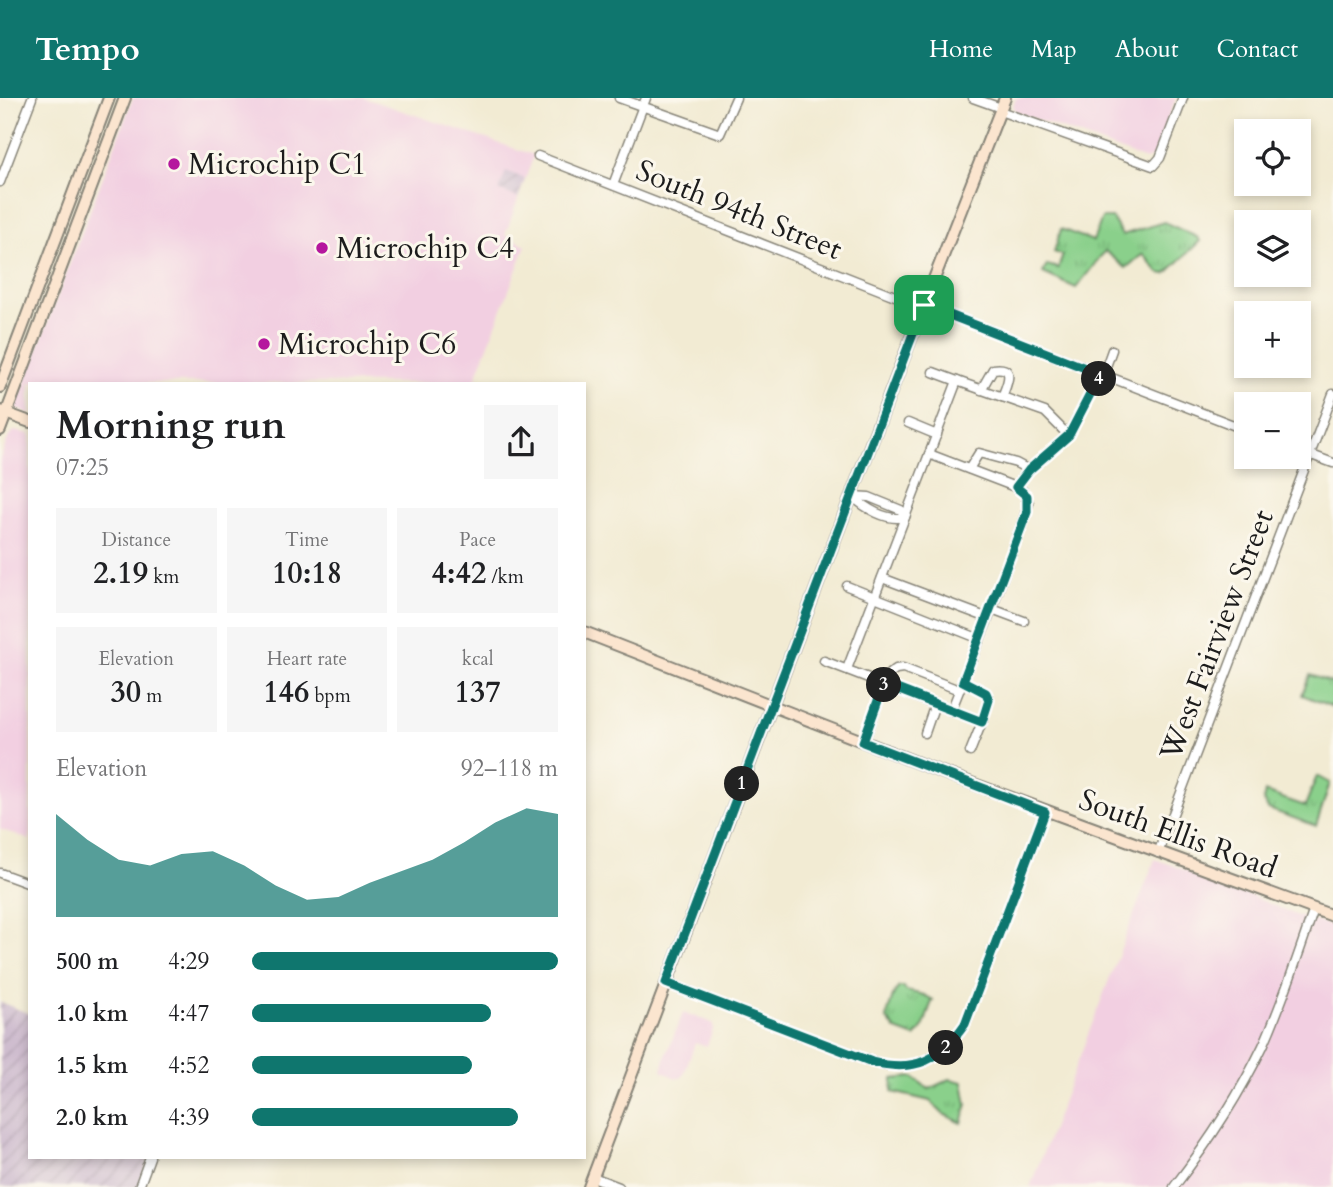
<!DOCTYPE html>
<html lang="en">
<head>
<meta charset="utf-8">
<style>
  :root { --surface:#fff; --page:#f6f6f6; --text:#202124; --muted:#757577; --accent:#0f766e }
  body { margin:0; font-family:Cardo,serif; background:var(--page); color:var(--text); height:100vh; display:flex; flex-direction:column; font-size:26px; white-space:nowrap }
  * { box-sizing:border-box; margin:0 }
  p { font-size:23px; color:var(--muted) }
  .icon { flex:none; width:38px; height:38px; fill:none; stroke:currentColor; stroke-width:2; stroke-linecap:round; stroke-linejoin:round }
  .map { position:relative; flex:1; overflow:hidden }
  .drawer { position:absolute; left:28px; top:284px; width:558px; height:777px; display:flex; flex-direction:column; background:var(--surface); border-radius:0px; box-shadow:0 4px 10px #0003 }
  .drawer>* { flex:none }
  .controls { position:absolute; left:1234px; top:21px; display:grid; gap:14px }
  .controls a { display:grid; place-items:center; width:77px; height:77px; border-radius:0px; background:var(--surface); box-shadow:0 4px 10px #0003; font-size:35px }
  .pin { position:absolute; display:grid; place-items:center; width:60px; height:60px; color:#fff; margin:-30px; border-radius:14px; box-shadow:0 4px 10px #0006 }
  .km { position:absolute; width:35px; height:35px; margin:-18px; border-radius:50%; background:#222; color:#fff; font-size:19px; line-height:35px; text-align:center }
  .round { display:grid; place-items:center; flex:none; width:74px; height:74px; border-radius:0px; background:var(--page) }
  .summary { display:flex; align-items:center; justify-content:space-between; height:119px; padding:0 28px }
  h1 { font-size:38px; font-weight:600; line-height:52px }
  .figures { display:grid; grid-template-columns:repeat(3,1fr); gap:10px; height:119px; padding:7px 28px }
  .figures div { display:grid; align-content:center; border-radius:0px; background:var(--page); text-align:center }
  .figures b { font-size:30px; font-weight:600 }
  .figures small { font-size:19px; font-weight:400 }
  .figures p { font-size:19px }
  .chart { height:196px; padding:14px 28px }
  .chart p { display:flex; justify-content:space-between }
  .chart svg { width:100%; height:126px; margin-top:7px; fill:var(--accent); opacity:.7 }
  ul { padding:0 28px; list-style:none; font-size:23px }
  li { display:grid; grid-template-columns:112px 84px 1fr; align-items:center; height:52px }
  li i { height:18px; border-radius:9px; background:var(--accent) }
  header { display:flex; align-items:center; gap:42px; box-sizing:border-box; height:98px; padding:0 35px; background:var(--accent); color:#fff }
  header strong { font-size:33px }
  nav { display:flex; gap:38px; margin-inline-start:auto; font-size:24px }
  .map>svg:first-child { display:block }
</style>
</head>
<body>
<header>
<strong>Tempo</strong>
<nav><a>Home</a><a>Map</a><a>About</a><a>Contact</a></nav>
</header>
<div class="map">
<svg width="1333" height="1089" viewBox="0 0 1333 1089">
  <defs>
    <pattern id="industrial-furrows" width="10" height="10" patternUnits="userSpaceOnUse" patternTransform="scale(1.75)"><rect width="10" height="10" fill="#cfbdcf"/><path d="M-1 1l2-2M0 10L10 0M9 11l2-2" fill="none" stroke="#b1a2b1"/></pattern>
    <pattern id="park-tufts" width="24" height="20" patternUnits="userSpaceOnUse" patternTransform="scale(1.75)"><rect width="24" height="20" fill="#8ad08b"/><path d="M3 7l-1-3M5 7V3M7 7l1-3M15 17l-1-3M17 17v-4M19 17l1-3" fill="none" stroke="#76b277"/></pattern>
  </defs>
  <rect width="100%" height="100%" fill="#fbf7ec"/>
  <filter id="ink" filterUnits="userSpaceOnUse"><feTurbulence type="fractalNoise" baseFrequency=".0143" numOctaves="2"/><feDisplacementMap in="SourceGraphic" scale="14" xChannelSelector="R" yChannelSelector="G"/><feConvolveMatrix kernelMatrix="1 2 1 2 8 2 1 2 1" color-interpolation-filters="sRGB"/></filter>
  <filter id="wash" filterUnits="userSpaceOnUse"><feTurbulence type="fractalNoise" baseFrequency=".00686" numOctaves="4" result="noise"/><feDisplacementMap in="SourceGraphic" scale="28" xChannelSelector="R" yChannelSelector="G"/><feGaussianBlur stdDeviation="1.57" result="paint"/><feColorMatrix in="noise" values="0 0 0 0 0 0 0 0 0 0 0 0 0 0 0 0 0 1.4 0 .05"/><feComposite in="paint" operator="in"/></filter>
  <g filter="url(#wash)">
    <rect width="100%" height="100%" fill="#f2ebd3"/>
    <g fill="#f2cfe1">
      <polygon points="133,0 364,0 534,57 505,137 526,147 474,285 30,285 30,316 15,310"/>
      <polygon points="1016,0 1176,0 1154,58 1146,62 1016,14 1013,8"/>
      <polygon points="14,333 30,336 30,742 0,731 0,361 9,338"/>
      <polygon points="1155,761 1230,789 1298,818 1333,828 1333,1089 1030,1089"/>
      <polygon points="683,915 708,923 713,926 713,931 707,948 695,945 684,976 681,980 676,980 662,973 666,957"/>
    </g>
    <g fill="url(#industrial-furrows)">
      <polygon points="506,73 525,81 518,100 499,92"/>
      <polygon points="0,904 30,916 30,1059 150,1059 139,1089 0,1089"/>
    </g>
    <g fill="url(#park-tufts)" stroke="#537654" stroke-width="2">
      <polygon points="1102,120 1112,120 1122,137 1164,124 1197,139 1200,143 1166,176 1159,175 1143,156 1126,170 1105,153 1076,190 1043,175 1047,167 1058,170 1063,157 1054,154 1061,131 1093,143"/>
      <polygon points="1310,577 1333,585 1333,609 1302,597"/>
      <polygon points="1317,678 1330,685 1316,728 1268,711 1263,703 1265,694 1305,708"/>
      <path d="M 899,889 L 904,889 L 906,893 L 924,897 L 933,902 C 925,917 928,927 915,939 L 896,932 L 886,920 L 894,895 Z"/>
      <polygon points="913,979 929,991 950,981 963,984 967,1007 962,1025 943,1016 930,1003 892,994 893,981"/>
    </g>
  </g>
  <g filter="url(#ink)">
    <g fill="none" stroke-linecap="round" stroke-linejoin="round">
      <defs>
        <g id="street">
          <polyline points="619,0 720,36 736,0"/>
          <polyline points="973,0 1001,10"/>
          <polyline points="1000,13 1153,68 1160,60 1183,0"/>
          <polyline points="538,58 923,209"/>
          <polyline points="0,84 32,0"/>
          <polyline points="613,87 646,0"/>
          <polyline points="924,207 1246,332"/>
          <polyline points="933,274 957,283"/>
          <path d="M 981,292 L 993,271 C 1017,267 1007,286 1002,299"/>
          <polyline points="908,325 937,337"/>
          <polyline points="1298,352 1333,365"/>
          <polyline points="929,356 1015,389 1023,393 1029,405 992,511 963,583"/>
          <polyline points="969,371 979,355 1016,365 1029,372 1016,389"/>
          <polyline points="1029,372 1068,337"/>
          <path d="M 852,398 L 869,399 L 901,412 L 905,419 C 887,424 865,410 852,398 Z"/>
          <polyline points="882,480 988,520"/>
          <polyline points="847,488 980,541"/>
          <polyline points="992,511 1024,523"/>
          <polyline points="824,563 884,586 864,644"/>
          <polyline points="847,571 957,283 1045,314 1068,337 1097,283 1103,277 1112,252"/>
          <polyline points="951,613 963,583 986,595 989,602 982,624 935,606 933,606 884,586 890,575 896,571 903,570 959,592"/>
          <polyline points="925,635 935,606"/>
          <polyline points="970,654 982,624"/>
          <polyline points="1158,755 1333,296"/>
          <polyline points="0,775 30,786"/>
          <path d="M 666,885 L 872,964 C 916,975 940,962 965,926 L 1045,714"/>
          <polyline points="593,1079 619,1089"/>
          <polyline points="139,1089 150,1059"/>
          <path d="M 1174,1089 C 1208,1045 1239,998 1263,948 C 1283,904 1298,857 1314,811"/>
        </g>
        <g id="secondary">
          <polyline points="0,289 109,0"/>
          <polyline points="0,313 30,324"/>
          <polyline points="0,332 125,0"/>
          <polyline points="584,534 936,672 1333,818"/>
          <polyline points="589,1089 923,209 1005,0"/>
        </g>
      </defs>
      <use href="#street" stroke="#878478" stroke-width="11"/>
      <use href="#secondary" stroke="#878478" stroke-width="14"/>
      <use href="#street" stroke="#fff" stroke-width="8"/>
      <use href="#secondary" stroke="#fbe5cf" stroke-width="10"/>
    </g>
  </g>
  <g fill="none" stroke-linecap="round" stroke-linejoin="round" filter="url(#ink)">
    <defs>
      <path id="route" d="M 924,207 L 1103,277 L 1097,283 L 1069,337 L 1029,372 L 1016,389 L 1027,398 L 1027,414 L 963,583 L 986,595 L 989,602 L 982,624 L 884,586 L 863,644 L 1045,714 L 965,926 C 940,962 916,975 872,964 L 666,885 Z"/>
    </defs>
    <use href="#route" stroke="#fff" stroke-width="14"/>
    <use href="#route" stroke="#0f766e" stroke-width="9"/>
  </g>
  <g fill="#b5179e" stroke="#fbf7ec" stroke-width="2.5">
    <circle cx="174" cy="66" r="7"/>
    <circle cx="322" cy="150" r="7"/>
    <circle cx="264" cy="246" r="7"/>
  </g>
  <g text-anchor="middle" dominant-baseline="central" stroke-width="6" stroke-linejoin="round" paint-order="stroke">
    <g font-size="30" fill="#1c1c1c" stroke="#fbf7ec" text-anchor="start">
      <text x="188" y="66">Microchip C1</text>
      <text x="336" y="150">Microchip C4</text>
      <text x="278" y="246">Microchip C6</text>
    </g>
    <g font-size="30" fill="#1c1c1c" stroke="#fbf7ec">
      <text transform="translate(739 112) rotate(22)">South 94th Street</text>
      <text transform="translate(1217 537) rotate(-69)">West Fairview Street</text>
      <text transform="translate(1178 736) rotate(20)">South Ellis Road</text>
    </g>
  </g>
</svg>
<div class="controls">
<a><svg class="icon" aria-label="locate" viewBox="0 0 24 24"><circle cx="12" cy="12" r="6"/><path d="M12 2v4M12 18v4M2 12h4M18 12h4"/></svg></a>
<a><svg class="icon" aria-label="layers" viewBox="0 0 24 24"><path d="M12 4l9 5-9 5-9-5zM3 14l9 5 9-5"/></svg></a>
<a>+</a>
<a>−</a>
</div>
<div class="pin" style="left:924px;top:207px;background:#1e9e55"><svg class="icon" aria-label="arrive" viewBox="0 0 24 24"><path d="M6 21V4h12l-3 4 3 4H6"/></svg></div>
<b class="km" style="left:742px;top:686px">1</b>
<b class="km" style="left:946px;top:950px">2</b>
<b class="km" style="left:884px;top:587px">3</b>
<b class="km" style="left:1099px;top:281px">4</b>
<section class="drawer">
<div class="summary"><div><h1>Morning run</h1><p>07:25</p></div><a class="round"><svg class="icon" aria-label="share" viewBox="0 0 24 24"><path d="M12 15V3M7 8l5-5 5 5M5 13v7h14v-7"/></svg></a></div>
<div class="figures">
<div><p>Distance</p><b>2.19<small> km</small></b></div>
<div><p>Time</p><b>10:18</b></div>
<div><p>Pace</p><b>4:42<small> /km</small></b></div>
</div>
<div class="figures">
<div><p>Elevation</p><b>30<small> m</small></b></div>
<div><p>Heart rate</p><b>146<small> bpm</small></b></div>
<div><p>kcal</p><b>137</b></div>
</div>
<div class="chart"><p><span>Elevation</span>92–118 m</p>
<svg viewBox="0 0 160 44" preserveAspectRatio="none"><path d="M0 44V8L10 17L20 24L30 26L40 22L50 21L60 26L70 33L80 38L90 37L100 32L110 28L120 24L130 18L140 11L150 6L160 8V44z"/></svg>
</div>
<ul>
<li><b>500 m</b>4:29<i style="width:100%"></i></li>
<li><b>1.0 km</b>4:47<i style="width:78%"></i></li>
<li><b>1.5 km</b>4:52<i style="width:72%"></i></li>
<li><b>2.0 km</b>4:39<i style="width:87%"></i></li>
</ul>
</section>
</div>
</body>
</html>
